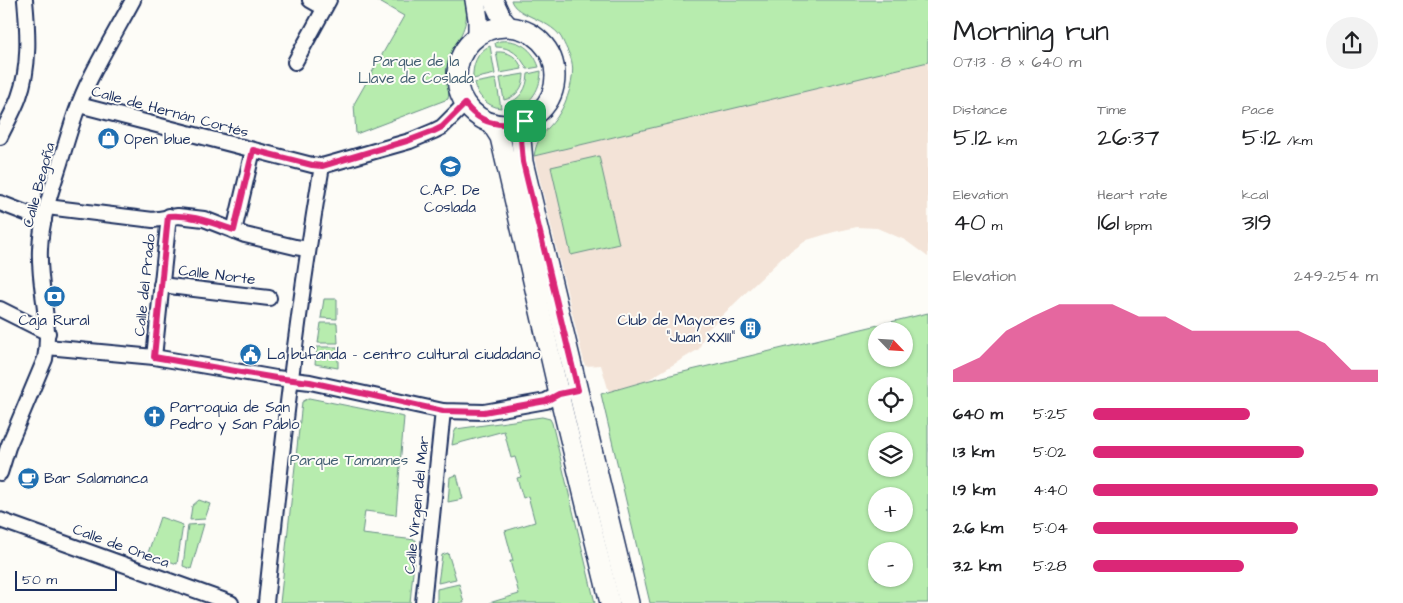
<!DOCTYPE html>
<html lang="en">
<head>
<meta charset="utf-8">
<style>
  :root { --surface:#fff; --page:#f2f2f2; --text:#202124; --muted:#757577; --accent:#db2777 }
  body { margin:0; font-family:"Architects Daughter",sans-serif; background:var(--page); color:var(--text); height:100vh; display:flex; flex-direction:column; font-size:19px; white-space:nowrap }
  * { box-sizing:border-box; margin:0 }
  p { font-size:16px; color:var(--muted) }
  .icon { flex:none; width:28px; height:28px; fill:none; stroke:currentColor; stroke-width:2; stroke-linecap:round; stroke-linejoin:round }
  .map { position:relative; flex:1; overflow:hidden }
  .drawer { display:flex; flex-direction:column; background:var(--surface); width:475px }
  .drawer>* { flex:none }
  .needle { width:32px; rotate:115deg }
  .fabs { position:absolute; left:868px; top:322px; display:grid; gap:10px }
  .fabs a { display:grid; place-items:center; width:45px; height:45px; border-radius:50%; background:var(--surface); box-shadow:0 1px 4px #0004; font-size:25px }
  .scale { position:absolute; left:15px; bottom:12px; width:102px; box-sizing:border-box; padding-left:5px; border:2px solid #1b2f5e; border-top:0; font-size:14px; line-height:18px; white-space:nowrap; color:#1b2f5e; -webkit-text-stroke:4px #fdfcf7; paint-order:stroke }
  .pin { position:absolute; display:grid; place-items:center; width:42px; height:42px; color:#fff; margin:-21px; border-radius:10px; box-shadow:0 2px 8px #0006 }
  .round { display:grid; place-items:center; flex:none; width:52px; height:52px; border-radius:26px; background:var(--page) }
  .summary { display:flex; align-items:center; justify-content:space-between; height:85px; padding:0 25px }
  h1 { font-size:28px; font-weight:600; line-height:38px }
  .stats { display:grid; grid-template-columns:repeat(3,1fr); gap:8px; height:85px; padding:5px 25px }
  .stats div { display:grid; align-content:center }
  .stats b { font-size:25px; font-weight:600 }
  .stats small { font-size:14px; font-weight:400 }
  .stats p { font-size:14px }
  .chart { height:140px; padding:10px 25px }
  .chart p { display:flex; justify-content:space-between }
  .chart svg { width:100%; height:90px; margin-top:5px; fill:var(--accent); opacity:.7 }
  ul { padding:0 25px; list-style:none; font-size:16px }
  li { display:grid; grid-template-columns:80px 60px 1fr; align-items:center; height:38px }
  li i { height:12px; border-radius:6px; background:var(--accent) }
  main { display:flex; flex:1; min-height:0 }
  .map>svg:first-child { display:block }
</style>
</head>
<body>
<main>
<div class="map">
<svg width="928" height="603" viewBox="0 0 928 603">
  <rect width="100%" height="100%" fill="#fdfcf7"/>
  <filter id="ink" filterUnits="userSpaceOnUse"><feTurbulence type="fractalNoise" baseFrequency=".02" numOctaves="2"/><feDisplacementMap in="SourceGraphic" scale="10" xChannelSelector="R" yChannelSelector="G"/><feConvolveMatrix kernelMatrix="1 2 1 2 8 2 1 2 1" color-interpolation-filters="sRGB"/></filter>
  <g filter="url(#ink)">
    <polygon fill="#f3e3d7" points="928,62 928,257 905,240 877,228 857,227 834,232 807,240 782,258 706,331 699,349 646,381 609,392 601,365 585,366 534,156"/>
    <g fill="#b7ecae" stroke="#698e86" fill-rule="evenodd">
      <path d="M 376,0 L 465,0 C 471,29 457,33 454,57 C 452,71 450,85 448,99 L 356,134 L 354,104 L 404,16 Z"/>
      <path d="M 511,0 L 928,0 L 928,62 L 534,156 C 538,132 548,132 559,114 C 567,102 575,78 572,63 C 571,56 566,48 563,41 C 554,19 515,17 511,0 Z"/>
      <path d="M 500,41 C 519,39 533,49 539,67 L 527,69 C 520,55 511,47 496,47 L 495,43 Z"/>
      <path d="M 490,46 L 495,74 L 473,79 C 472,66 477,51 490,46 Z"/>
      <path d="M 496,52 C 509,51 518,57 522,69 L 500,73 Z"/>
      <path d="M 541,71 C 541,90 528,111 506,108 L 506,104 C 521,99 527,89 528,74 Z"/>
      <path d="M 524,74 C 524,87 517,97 504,100 L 500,78 Z"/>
      <path d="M 496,79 L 501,108 C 488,107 477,96 474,83 Z"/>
      <polygon points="599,156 619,244 571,255 551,167"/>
      <polygon points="324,299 337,299 337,319 321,318"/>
      <path d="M 928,313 L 928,603 L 650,603 L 601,394 L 646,381 ZM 876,331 L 904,331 L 904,359 L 876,359 ZM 876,386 L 904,386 L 904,414 L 876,414 ZM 876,441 L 904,441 L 904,469 L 876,469 ZM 876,496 L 904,496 L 904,524 L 876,524 ZM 876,551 L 904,551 L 904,579 L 876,579 Z"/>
      <polygon points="321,323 337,323 338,343 318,343"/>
      <polygon points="317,347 338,347 338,368 315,364"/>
      <polygon points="309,398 404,417 396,515 365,511 362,534 416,540 410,603 280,603 302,402"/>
      <polygon points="542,417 550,419 552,423 595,603 489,603 519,594 510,561 513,561 505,531 535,522 528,496 523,498 517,478 521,477 515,457 511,458 504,431 452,445 454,433 456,429"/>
      <polygon points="457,475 463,499 448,502 450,477"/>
      <polygon points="199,500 210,504 205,519 190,520 192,506"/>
      <polygon points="160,517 183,525 177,564 148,553"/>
      <polygon points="204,524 191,569 183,566 188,525"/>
      <polygon points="448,553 456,579 438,583 442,555"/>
      <polygon points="459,584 464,603 437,603 437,589"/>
    </g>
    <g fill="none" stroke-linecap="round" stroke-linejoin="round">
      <defs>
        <g id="street">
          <polyline points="310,0 324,8"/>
          <polyline points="295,62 329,0"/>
          <polyline points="79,105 312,165 322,166 410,141 434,131 442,127 465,104"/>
          <path d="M 0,137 C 6,124 14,111 19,97 C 30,67 28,32 25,0"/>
          <polyline points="0,203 44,220"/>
          <polyline points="47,207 153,220 178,216 204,219 245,235 295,247 308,249"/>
          <polyline points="234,231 253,150"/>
          <polyline points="161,285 269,298"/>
          <polyline points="0,309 48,333"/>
          <polyline points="47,347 154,357 276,378 310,382 443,411 484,412 546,401 559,394 568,392"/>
          <polyline points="154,357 169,216"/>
          <path d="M 0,473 L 8,447 L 45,359 C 52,323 38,286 40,249 C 41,220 51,191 60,163 C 69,134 77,104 91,77 C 104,51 119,26 133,0"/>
          <polyline points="0,520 231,603"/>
          <path d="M 266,603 C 281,457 297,311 322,166"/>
          <polyline points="423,603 443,411"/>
        </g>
        <g id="secondary">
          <polyline points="475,0 478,19 478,34"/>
          <polyline points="493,0 502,19 508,26"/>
          <circle cx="506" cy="76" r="49"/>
          <polyline points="525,121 521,139 523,162 629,603"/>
          <polyline points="491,123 500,137 559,394 610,603"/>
        </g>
      </defs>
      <use href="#street" stroke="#1b2f5e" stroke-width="18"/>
      <use href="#secondary" stroke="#1b2f5e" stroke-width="22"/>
      <use href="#street" stroke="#fdfcf7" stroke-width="14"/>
      <use href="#secondary" stroke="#fdfcf7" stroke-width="19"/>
    </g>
  </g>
  <g fill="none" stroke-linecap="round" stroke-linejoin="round" filter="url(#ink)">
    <defs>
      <path id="route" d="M 465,104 C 480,124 501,128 525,121 L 521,139 L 523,162 L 578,390 L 559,394 L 546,401 L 484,412 L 443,411 L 310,382 L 276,378 L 154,357 L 168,216 C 192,214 212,223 234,230 L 253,150 L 312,165 L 322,166 L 410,140 L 434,131 L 442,127 Z"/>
    </defs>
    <use href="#route" stroke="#fff" stroke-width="10"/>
    <use href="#route" stroke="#db2777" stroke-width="6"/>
  </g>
  <defs>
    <symbol id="shop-disc" viewBox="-11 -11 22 22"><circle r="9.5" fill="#1f6fb2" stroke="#fdfcf7"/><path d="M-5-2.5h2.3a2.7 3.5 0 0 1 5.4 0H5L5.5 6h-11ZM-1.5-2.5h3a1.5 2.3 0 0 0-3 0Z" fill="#fff"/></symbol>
    <symbol id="school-disc" viewBox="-11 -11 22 22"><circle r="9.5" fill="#1f6fb2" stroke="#fdfcf7"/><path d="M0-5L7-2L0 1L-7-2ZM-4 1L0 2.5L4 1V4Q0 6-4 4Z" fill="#fff"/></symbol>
    <symbol id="bank-disc" viewBox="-11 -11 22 22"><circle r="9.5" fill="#1f6fb2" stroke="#fdfcf7"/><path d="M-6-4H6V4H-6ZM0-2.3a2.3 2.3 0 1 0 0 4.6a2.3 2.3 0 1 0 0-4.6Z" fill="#fff"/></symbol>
    <symbol id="building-disc" viewBox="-11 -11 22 22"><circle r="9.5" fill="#1f6fb2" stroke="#fdfcf7"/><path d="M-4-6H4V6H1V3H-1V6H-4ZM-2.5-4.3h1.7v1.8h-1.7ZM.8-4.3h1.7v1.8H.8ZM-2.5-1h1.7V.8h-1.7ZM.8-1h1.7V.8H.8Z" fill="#fff"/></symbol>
    <symbol id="civic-disc" viewBox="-11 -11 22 22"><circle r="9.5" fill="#1f6fb2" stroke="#fdfcf7"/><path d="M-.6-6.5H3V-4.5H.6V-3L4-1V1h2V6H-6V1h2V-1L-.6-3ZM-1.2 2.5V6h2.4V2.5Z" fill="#fff"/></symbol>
    <symbol id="church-disc" viewBox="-11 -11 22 22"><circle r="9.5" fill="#1f6fb2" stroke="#fdfcf7"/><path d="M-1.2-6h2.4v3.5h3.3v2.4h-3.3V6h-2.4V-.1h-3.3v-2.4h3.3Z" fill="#fff"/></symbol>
    <symbol id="cafe-disc" viewBox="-11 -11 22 22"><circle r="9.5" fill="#1f6fb2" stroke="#fdfcf7"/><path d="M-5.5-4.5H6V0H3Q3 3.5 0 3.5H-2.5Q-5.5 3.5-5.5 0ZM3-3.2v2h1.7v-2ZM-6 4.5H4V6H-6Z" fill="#fff"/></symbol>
  </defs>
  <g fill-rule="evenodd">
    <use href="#shop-disc" x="96" y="126" width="25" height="25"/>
    <use href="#school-disc" x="438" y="154" width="25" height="25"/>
    <use href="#bank-disc" x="42" y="284" width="25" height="25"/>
    <use href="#building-disc" x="738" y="316" width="25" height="25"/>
    <use href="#civic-disc" x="238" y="342" width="25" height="25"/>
    <use href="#church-disc" x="142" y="404" width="25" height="25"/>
    <use href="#cafe-disc" x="16" y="466" width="25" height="25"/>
  </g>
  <g text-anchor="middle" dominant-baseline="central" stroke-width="4" stroke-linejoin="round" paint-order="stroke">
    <g font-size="15" fill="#425e72" stroke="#fdfcf7">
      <text x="416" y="61">Parque de la<tspan x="416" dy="17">Llave de Coslada</tspan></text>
      <text x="349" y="460">Parque Tamames</text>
    </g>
    <g font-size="15" fill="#1b2f5e" stroke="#fdfcf7">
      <text transform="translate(170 112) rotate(15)">Calle de Hernán Cortés</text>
      <text transform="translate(39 185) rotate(-75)">Calle Begoña</text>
      <text transform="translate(217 275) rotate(7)">Calle Norte</text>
      <text transform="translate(145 285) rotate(-84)">Calle del Prado</text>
      <text transform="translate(417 505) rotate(-84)">Calle Virgen del Mar</text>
      <text transform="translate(121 546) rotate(20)">Calle de Oneca</text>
    </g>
    <g font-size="15" fill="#1b2f5e" stroke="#fdfcf7" text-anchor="start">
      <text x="124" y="139">Open blue</text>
      <text x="450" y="190" text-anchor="middle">C.A.P. De<tspan x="450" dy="17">Coslada</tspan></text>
      <text x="54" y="320" text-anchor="middle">Caja Rural</text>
      <text x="735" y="320" text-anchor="end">Club de Mayores<tspan x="735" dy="17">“Juan XXIII”</tspan></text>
      <text x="267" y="354">La bufanda - centro cultural ciudadano</text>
      <text x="170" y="407">Parroquia de San<tspan x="170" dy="17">Pedro y San Pablo</tspan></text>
      <text x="44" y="478">Bar Salamanca</text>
    </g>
  </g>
</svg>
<div class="fabs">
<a><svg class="needle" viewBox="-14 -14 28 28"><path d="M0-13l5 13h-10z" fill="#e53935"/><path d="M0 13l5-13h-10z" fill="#757577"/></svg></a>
<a><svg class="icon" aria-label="locate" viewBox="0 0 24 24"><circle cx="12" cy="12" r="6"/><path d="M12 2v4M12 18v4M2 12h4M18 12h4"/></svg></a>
<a><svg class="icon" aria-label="layers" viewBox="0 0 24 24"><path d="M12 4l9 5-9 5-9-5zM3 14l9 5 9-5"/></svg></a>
<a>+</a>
<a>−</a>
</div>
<div class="scale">50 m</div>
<div class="pin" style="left:525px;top:121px;background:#1e9e55"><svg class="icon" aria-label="arrive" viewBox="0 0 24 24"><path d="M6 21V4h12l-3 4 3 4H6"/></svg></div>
</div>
<section class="drawer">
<div class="summary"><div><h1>Morning run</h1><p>07:13 · 8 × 640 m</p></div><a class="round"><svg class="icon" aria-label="share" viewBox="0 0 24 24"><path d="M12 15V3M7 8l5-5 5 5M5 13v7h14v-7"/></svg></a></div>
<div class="stats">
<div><p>Distance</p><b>5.12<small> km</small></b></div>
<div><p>Time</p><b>26:37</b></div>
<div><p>Pace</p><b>5:12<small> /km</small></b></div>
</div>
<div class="stats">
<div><p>Elevation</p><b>40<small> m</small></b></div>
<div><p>Heart rate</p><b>161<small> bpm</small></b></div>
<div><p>kcal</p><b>319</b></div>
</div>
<div class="chart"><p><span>Elevation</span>249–254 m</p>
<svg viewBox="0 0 160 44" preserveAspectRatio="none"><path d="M0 44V38L10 32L20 19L30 12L40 6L50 6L60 6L70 12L80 12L90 19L100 19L110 19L120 19L130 19L140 25L150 38L160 38V44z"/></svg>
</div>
<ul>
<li><b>640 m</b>5:25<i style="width:55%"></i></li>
<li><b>1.3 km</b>5:02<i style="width:74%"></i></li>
<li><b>1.9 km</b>4:40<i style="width:100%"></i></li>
<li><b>2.6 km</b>5:04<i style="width:72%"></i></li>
<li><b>3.2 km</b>5:28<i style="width:53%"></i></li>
</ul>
</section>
</main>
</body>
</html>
